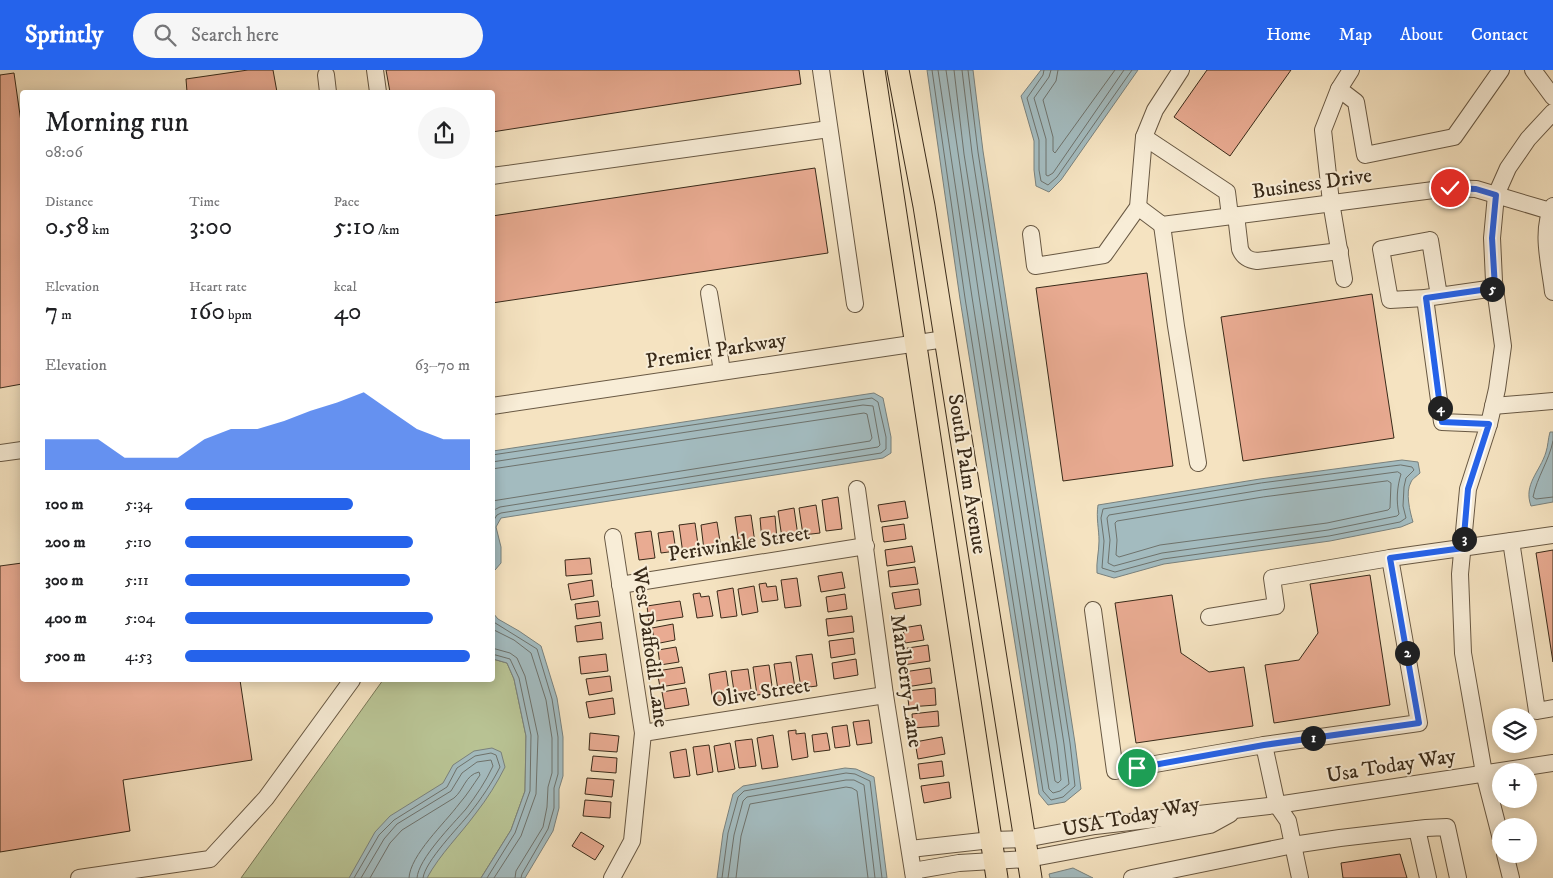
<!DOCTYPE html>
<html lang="en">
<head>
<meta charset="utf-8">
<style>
  :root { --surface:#fff; --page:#f6f6f6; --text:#202124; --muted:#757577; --accent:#2563eb }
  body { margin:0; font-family:"IM FELL DW Pica",serif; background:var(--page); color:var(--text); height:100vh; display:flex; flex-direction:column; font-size:19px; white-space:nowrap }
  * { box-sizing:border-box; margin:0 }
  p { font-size:16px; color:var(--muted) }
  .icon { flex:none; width:28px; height:28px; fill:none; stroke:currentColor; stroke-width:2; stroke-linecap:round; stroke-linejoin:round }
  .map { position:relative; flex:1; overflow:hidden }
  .details { position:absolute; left:20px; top:20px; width:475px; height:592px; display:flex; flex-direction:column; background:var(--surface); border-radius:5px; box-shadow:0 2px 12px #0003 }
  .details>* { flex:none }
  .fabs { position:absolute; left:1492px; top:638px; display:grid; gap:10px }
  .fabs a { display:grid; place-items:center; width:45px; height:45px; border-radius:50%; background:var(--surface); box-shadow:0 2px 12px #0003; font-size:25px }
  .pin { position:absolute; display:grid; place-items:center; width:42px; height:42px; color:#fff; margin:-21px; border:2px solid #fff; border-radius:50%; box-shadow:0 1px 5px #0007 }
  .km { position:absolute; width:25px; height:25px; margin:-12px; border-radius:50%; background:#222; color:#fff; font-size:14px; line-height:25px; text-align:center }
  .round { display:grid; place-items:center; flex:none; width:52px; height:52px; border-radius:26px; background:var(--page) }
  .head { display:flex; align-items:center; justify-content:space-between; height:85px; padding:0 25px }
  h1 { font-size:28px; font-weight:600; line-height:38px }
  .stats { display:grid; grid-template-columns:repeat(3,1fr); gap:8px; height:85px; padding:5px 25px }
  .stats div { display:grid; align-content:center }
  .stats b { font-size:25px; font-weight:600 }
  .stats small { font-size:14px; font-weight:400 }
  .stats p { font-size:14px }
  .chart { height:140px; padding:10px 25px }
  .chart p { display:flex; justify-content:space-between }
  .chart svg { width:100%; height:90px; margin-top:5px; fill:var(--accent); opacity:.7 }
  ul { padding:0 25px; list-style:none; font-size:16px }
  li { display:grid; grid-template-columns:80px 60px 1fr; align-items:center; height:38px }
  li i { height:12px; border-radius:6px; background:var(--accent) }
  header { display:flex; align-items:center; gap:30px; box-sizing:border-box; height:70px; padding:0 25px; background:var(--accent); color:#fff }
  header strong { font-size:24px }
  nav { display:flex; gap:28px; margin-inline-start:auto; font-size:18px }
  .search { width:350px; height:45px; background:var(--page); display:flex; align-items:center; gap:12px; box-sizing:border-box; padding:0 18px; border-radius:28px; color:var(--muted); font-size:19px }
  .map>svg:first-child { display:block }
</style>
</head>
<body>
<header>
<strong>Sprintly</strong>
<div class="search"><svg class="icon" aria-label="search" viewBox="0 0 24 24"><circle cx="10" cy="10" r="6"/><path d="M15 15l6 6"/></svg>Search here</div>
<nav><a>Home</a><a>Map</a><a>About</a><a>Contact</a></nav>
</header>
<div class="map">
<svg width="1553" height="808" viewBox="0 0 1553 808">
  <rect width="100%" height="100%" fill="#f5e3c1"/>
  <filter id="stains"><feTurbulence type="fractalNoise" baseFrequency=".004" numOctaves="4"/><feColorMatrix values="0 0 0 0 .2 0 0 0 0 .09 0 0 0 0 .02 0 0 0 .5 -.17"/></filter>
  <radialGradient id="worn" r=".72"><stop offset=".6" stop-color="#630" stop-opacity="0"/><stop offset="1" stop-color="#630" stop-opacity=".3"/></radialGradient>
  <polygon fill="#b9c495" stroke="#797757" points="493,589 507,593 514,609 526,666 525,721 511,760 481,808 241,808 383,610 492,610"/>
  <g fill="#a3bbbf" stroke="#79817d">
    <polygon points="927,0 973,0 983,81 1075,673 1081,719 1065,732 1048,735 1039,724 960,229"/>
    <polygon points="1041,0 1138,0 1061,110 1049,122 1036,116 1034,100 1034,71 1021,26"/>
    <polygon points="874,323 883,328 891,367 891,383 883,388 501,448 496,457 501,477 501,493 495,500 493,500 493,381"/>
    <path d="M 1550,362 L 1553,362 L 1553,432 L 1531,436 C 1523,414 1540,402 1546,382 C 1548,376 1548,369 1550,362 Z"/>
    <path d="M 1402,390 L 1418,392 L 1420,403 C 1417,406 1412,409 1411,412 C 1405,422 1410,442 1413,452 L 1401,457 L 1330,471 L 1164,494 L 1114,508 L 1097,503 C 1096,492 1099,482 1099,471 C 1099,459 1096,448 1098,435 L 1260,409 Z"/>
    <polygon points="493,543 498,549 519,561 541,576 557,628 563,667 563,706 559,719 559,738 553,761 525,808 481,808 511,760 525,721 526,666 514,609 507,593 493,589"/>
    <path d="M 492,678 L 501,682 L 505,697 C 497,713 487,729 476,743 C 460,765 440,784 427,808 L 349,808 L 375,762 L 390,746 L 443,713 L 453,695 L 474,681 Z"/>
    <polygon points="845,698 856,699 874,707 887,808 717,808 723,763 733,724 743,716"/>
    <polygon points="1073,798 1093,808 1050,808 1049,804"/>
  </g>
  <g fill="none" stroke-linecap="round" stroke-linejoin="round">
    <g stroke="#6e726c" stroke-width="1">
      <polyline points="932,0 965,228 1043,721 1051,730 1063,727 1075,716 1070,673 978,82 968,0"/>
      <polyline points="938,0 972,227 1049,719 1053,723 1060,721 1069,714 1064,674 972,83 962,0"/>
      <polyline points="946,0 979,226 1055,711 1058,713 1061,710 1057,675 964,84 954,0"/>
      <polyline points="1044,0 1043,5 1027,28 1039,70 1039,100 1041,111 1048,115 1057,107 1132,0"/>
      <polyline points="1051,0 1049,7 1034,28 1046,69 1046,105 1048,106 1053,103 1124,0"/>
      <polyline points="1058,0 1056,11 1043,30 1053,67 1053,81 1055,83 1115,0"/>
      <path d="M 1553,371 C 1549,391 1537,407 1533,427 L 1536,429 L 1553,427"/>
      <polyline points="492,385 872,328 878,332 886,367 886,379 881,383 501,443 497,445 492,453"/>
      <polyline points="492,392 863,335 873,336 880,375 878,377 500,437 492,441"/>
      <polygon points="1401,395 1412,397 1414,400 1406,408 1404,417 1403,436 1406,448 1400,452 1329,466 1163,489 1115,502 1102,498 1104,471 1101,448 1103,439 1261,413"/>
      <polyline points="492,399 864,343 867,344 872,368 870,371 492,431"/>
      <path d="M 1398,402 L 1401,404 C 1397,417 1396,431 1399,444 L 1397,446 L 1328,460 L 1162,483 L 1114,496 L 1108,493 L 1110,470 L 1107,448 L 1109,445 L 1262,420 Z"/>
      <polygon points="1388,411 1391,413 1390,438 1388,440 1327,453 1160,475 1119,487 1116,485 1117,470 1115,453 1117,451 1263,427"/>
      <polyline points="492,551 537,579 552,629 558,667 558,704 554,718 554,738 548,759 522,804 521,808"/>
      <polyline points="492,559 514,570 531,583 546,630 552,668 552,703 548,717 547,737 543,757 516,801 515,808"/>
      <polyline points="492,578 510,583 517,588 525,606 538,666 536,724 521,766 494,808"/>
      <path d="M 354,808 L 379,765 L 394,750 L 447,717 L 457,698 L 475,686 L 491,683 L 496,685 L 500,697 C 492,713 481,729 470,743 C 459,757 425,791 423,808"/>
      <path d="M 361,808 L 384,769 L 397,754 L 451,721 L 462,703 L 477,692 L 491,690 L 493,696 C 486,711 476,726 466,739 C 453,754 418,789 417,808"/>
      <path d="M 370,808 L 390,773 L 402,760 L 454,728 C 464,720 465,705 479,702 L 480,705 C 473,715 467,725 459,734 C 445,753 410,785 409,808"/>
      <polyline points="487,808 515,763 530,721 531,665 519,608 510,589 492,584"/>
      <polyline points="722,808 728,763 738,727 744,721 846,703 855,704 870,711 882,808"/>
      <polyline points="728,808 734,765 743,731 747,727 846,710 854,710 864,715 875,808"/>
      <polyline points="736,808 741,766 750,734 846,717 852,718 857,721 868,808"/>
    </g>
  </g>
  <g fill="#e9ab92" stroke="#392a19">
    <polygon points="248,0 273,0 277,22 185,22 187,22 186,9"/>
    <polygon points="386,0 799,0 801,14 492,62 492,22 390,22"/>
    <polygon points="1207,0 1291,0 1230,86 1174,47"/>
    <polygon points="14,3 22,59 22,314 0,318 0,5"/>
    <polygon points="815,98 828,183 492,233 492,146"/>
    <polygon points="1147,203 1173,396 1063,411 1036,218"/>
    <polygon points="1372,224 1394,368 1243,391 1221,247"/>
    <polygon points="838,427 842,459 826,461 822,430"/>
    <polygon points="905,431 908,448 881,452 878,435"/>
    <polygon points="816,435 820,463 803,465 799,438"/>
    <polygon points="794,438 798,466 782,468 778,441"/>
    <polygon points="751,445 755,473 739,475 735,447"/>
    <polygon points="775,446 777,470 762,471 760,448"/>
    <polygon points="717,452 721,478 704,480 701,455"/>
    <polygon points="695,453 699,482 683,484 679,455"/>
    <polygon points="904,454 906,469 884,472 882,457"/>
    <polygon points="651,461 655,488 639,490 635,463"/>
    <polygon points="673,461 676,481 661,483 658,463"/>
    <polygon points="912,476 915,492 887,496 885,480"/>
    <polygon points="1553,480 1553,592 1536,483"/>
    <polygon points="590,488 592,504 566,506 565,490"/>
    <polygon points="22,493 22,610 240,610 252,690 123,710 130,761 0,782 0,496"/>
    <polygon points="915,497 918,514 890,517 888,501"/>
    <polygon points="842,502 845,518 821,522 818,506"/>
    <polygon points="1370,505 1390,635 1274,653 1265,595 1299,590 1318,563 1310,514"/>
    <polygon points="797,508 801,536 785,538 781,510"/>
    <polygon points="592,510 594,526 571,530 568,514"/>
    <polygon points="766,513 767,517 776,516 778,530 762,532 759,514"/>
    <polygon points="754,516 758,542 742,545 738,519"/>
    <polygon points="733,518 737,546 721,548 717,521"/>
    <polygon points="919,519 921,535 895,539 892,523"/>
    <polygon points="700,523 701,527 709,526 713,546 697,548 693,524"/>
    <polygon points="845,524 847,539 828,542 826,527"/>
    <polygon points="1172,525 1181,583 1209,602 1244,597 1253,656 1136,673 1115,533"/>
    <polygon points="598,531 600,546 577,549 575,534"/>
    <polygon points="680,531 683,547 649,552 647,536"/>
    <polygon points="852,546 854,562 828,566 826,549"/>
    <polygon points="601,552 603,569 577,572 575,556"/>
    <polygon points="673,554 675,570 655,574 652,558"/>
    <polygon points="921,555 924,570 905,573 903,558"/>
    <polygon points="853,568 855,584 831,588 829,571"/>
    <polygon points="928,575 930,591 903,595 901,579"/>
    <polygon points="676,577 679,592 660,595 658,580"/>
    <polygon points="606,584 608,601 581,604 579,587"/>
    <polygon points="812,584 817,616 801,618 796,586"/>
    <polygon points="856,589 858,605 834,609 832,593"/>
    <polygon points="791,592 795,618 778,620 774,594"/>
    <polygon points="769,595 773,623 757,625 753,597"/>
    <polygon points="682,597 685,613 660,617 657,601"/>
    <polygon points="930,598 932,613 906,617 904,602"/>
    <polygon points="748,599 752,626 735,628 731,601"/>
    <polygon points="726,601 730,629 713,632 709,604"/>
    <polygon points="610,606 612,621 589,625 586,609"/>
    <polygon points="686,618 689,635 665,639 662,622"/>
    <polygon points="935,618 936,635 909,637 907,621"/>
    <polygon points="613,628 615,644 589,648 586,632"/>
    <polygon points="938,641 939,656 913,658 912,644"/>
    <polygon points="869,650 872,673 857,675 853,652"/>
    <polygon points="847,655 850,676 835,678 832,657"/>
    <polygon points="796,660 796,664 805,663 808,687 792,690 788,661"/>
    <polygon points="590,663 619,666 617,682 589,680"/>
    <polygon points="827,663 830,680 814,682 812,665"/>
    <polygon points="773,665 778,697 762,699 757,668"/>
    <polygon points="942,667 945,684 918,689 915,672"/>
    <polygon points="752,669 756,696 739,698 735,671"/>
    <polygon points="730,673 735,699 718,702 714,676"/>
    <polygon points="709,675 713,702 697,705 693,677"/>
    <polygon points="686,679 690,706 674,708 670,682"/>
    <polygon points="593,686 617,688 616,703 591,701"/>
    <polygon points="942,691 944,706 920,709 918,694"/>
    <polygon points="587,708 614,710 612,727 585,724"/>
    <polygon points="949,712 951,728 924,733 921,716"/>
    <polygon points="585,730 611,732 610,748 583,746"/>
    <polygon points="581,762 604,776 595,790 572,776"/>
    <polygon points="1400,784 1407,808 1343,808 1341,793"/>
  </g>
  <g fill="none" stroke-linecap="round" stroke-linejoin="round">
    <defs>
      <g id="minor">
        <polyline points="375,0 378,22"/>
        <polyline points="821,0 855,234"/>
        <polyline points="1351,0 1339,19 1356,32 1365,85 1454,67 1501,0"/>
        <polyline points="1533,0 1553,27"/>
        <polyline points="326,5 328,22"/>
        <polyline points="1339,19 1323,60 1331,132 1344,209"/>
        <polyline points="1144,67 1227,122 1230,146"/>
        <polyline points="492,106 829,59"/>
        <path d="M 1553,136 C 1540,161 1550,195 1553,222"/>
        <polyline points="1138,137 1162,155 1449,118 1476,119 1550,141"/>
        <path d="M 1236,145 L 1240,179 C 1243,187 1248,190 1257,191 L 1340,181"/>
        <polyline points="1162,155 1176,256 1198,393"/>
        <polyline points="1031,164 1035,196 1104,185 1138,137 1144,67 1155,40 1181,0"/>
        <polyline points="709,223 722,301"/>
        <polyline points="1439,226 1430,170 1381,179 1390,230 1425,228 1495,218"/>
        <polyline points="1425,228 1442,352 1489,354"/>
        <polyline points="492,336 945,269"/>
        <polyline points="1493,336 1553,331"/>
        <polyline points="0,383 22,380"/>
        <polyline points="857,419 885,625 914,808"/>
        <polyline points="1511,471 1537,641 1553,638"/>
        <polyline points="620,515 866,476"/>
        <polyline points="1093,540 1115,701 1264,675 1277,735 1288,751 1300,808"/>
        <polyline points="1209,547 1276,536 1272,508 1390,488 1553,465"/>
        <polyline points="643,663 885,625"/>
        <polyline points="1264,675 1419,653 1390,488"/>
        <polyline points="1417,759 1428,808"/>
        <polyline points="1501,769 1484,703 1463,583 1460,504 1468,419 1489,354 1497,319 1503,276 1494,211 1492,168 1496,125 1508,98 1528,69 1553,42"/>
        <polyline points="910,779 991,770 1025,769 1095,756 1277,735 1553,693"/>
        <polyline points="1505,784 1511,808"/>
        <polyline points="913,801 959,793 1028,789 1210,755 1230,744"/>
        <polyline points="79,808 210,789 266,728 352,610"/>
        <polyline points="612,808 632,771 643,663 613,467"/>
        <polyline points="1132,808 1293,775 1340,768 1426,758 1447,757 1458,808"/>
      </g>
      <g id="major">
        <polyline points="874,0 997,808"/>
        <polyline points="898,0 924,136 1031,808"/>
      </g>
    </defs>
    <use href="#minor" stroke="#685843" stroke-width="18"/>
    <use href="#major" stroke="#392a19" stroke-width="23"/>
    <use href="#minor" stroke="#f8edd7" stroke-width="16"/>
    <use href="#major" stroke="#f5e3c1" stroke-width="21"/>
  </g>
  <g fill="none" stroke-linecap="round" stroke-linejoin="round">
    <defs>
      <polyline id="route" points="1137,698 1264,675 1419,653 1390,488 1463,478 1468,419 1489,354 1442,352 1426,228 1495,218 1492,168 1496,125 1476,119 1450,118"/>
    </defs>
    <use href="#route" stroke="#fff" stroke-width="10"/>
    <use href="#route" stroke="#2563eb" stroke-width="6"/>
  </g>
  <g text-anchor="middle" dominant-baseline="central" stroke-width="4" stroke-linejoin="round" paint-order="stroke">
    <g font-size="21" fill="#392a19" stroke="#f8edd7">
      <text transform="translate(1312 114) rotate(-8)">Business Drive</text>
      <text transform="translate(716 281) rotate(-9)">Premier Parkway</text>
      <text transform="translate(967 404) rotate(81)">South Palm Avenue</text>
      <text transform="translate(739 474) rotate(-9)">Periwinkle Street</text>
      <text transform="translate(650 577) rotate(82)">West Daffodil Lane</text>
      <text transform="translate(906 611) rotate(82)">Marlberry Lane</text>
      <text transform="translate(761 623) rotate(-9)">Olive Street</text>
      <text transform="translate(1391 696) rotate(-9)">Usa Today Way</text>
      <text transform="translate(1131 747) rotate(-11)">USA Today Way</text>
    </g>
  </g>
  <rect width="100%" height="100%" filter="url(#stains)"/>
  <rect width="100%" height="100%" fill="url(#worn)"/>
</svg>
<div class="fabs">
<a><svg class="icon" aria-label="layers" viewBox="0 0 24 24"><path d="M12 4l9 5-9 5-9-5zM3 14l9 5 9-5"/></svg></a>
<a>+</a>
<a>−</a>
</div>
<div class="pin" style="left:1137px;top:698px;background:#1e9e55"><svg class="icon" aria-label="arrive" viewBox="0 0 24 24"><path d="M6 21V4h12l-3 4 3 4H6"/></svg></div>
<div class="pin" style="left:1450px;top:118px;background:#d93025"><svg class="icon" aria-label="check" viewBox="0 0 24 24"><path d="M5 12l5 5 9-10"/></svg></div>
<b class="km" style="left:1313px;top:668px">1</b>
<b class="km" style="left:1407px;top:583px">2</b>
<b class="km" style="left:1464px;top:469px">3</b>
<b class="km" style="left:1440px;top:338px">4</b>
<b class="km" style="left:1492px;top:219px">5</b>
<section class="details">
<div class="head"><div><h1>Morning run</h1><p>08:06</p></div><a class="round"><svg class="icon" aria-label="share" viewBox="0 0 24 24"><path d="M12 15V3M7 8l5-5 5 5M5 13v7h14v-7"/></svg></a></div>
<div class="stats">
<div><p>Distance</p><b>0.58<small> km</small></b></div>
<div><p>Time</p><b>3:00</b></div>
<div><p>Pace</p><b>5:10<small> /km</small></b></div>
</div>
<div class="stats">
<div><p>Elevation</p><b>7<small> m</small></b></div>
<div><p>Heart rate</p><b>160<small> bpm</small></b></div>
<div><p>kcal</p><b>40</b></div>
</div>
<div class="chart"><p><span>Elevation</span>63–70 m</p>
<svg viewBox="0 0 160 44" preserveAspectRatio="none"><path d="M0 44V29L10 29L20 29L30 38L40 38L50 38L60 29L70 24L80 24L90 20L100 15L110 11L120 6L130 15L140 24L150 29L160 29V44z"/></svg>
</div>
<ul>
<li><b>100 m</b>5:34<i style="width:59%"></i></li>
<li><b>200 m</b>5:10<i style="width:80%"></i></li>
<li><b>300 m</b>5:11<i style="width:79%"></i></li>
<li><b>400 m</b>5:04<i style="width:87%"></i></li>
<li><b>500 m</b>4:53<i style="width:100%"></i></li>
</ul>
</section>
</div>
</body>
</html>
